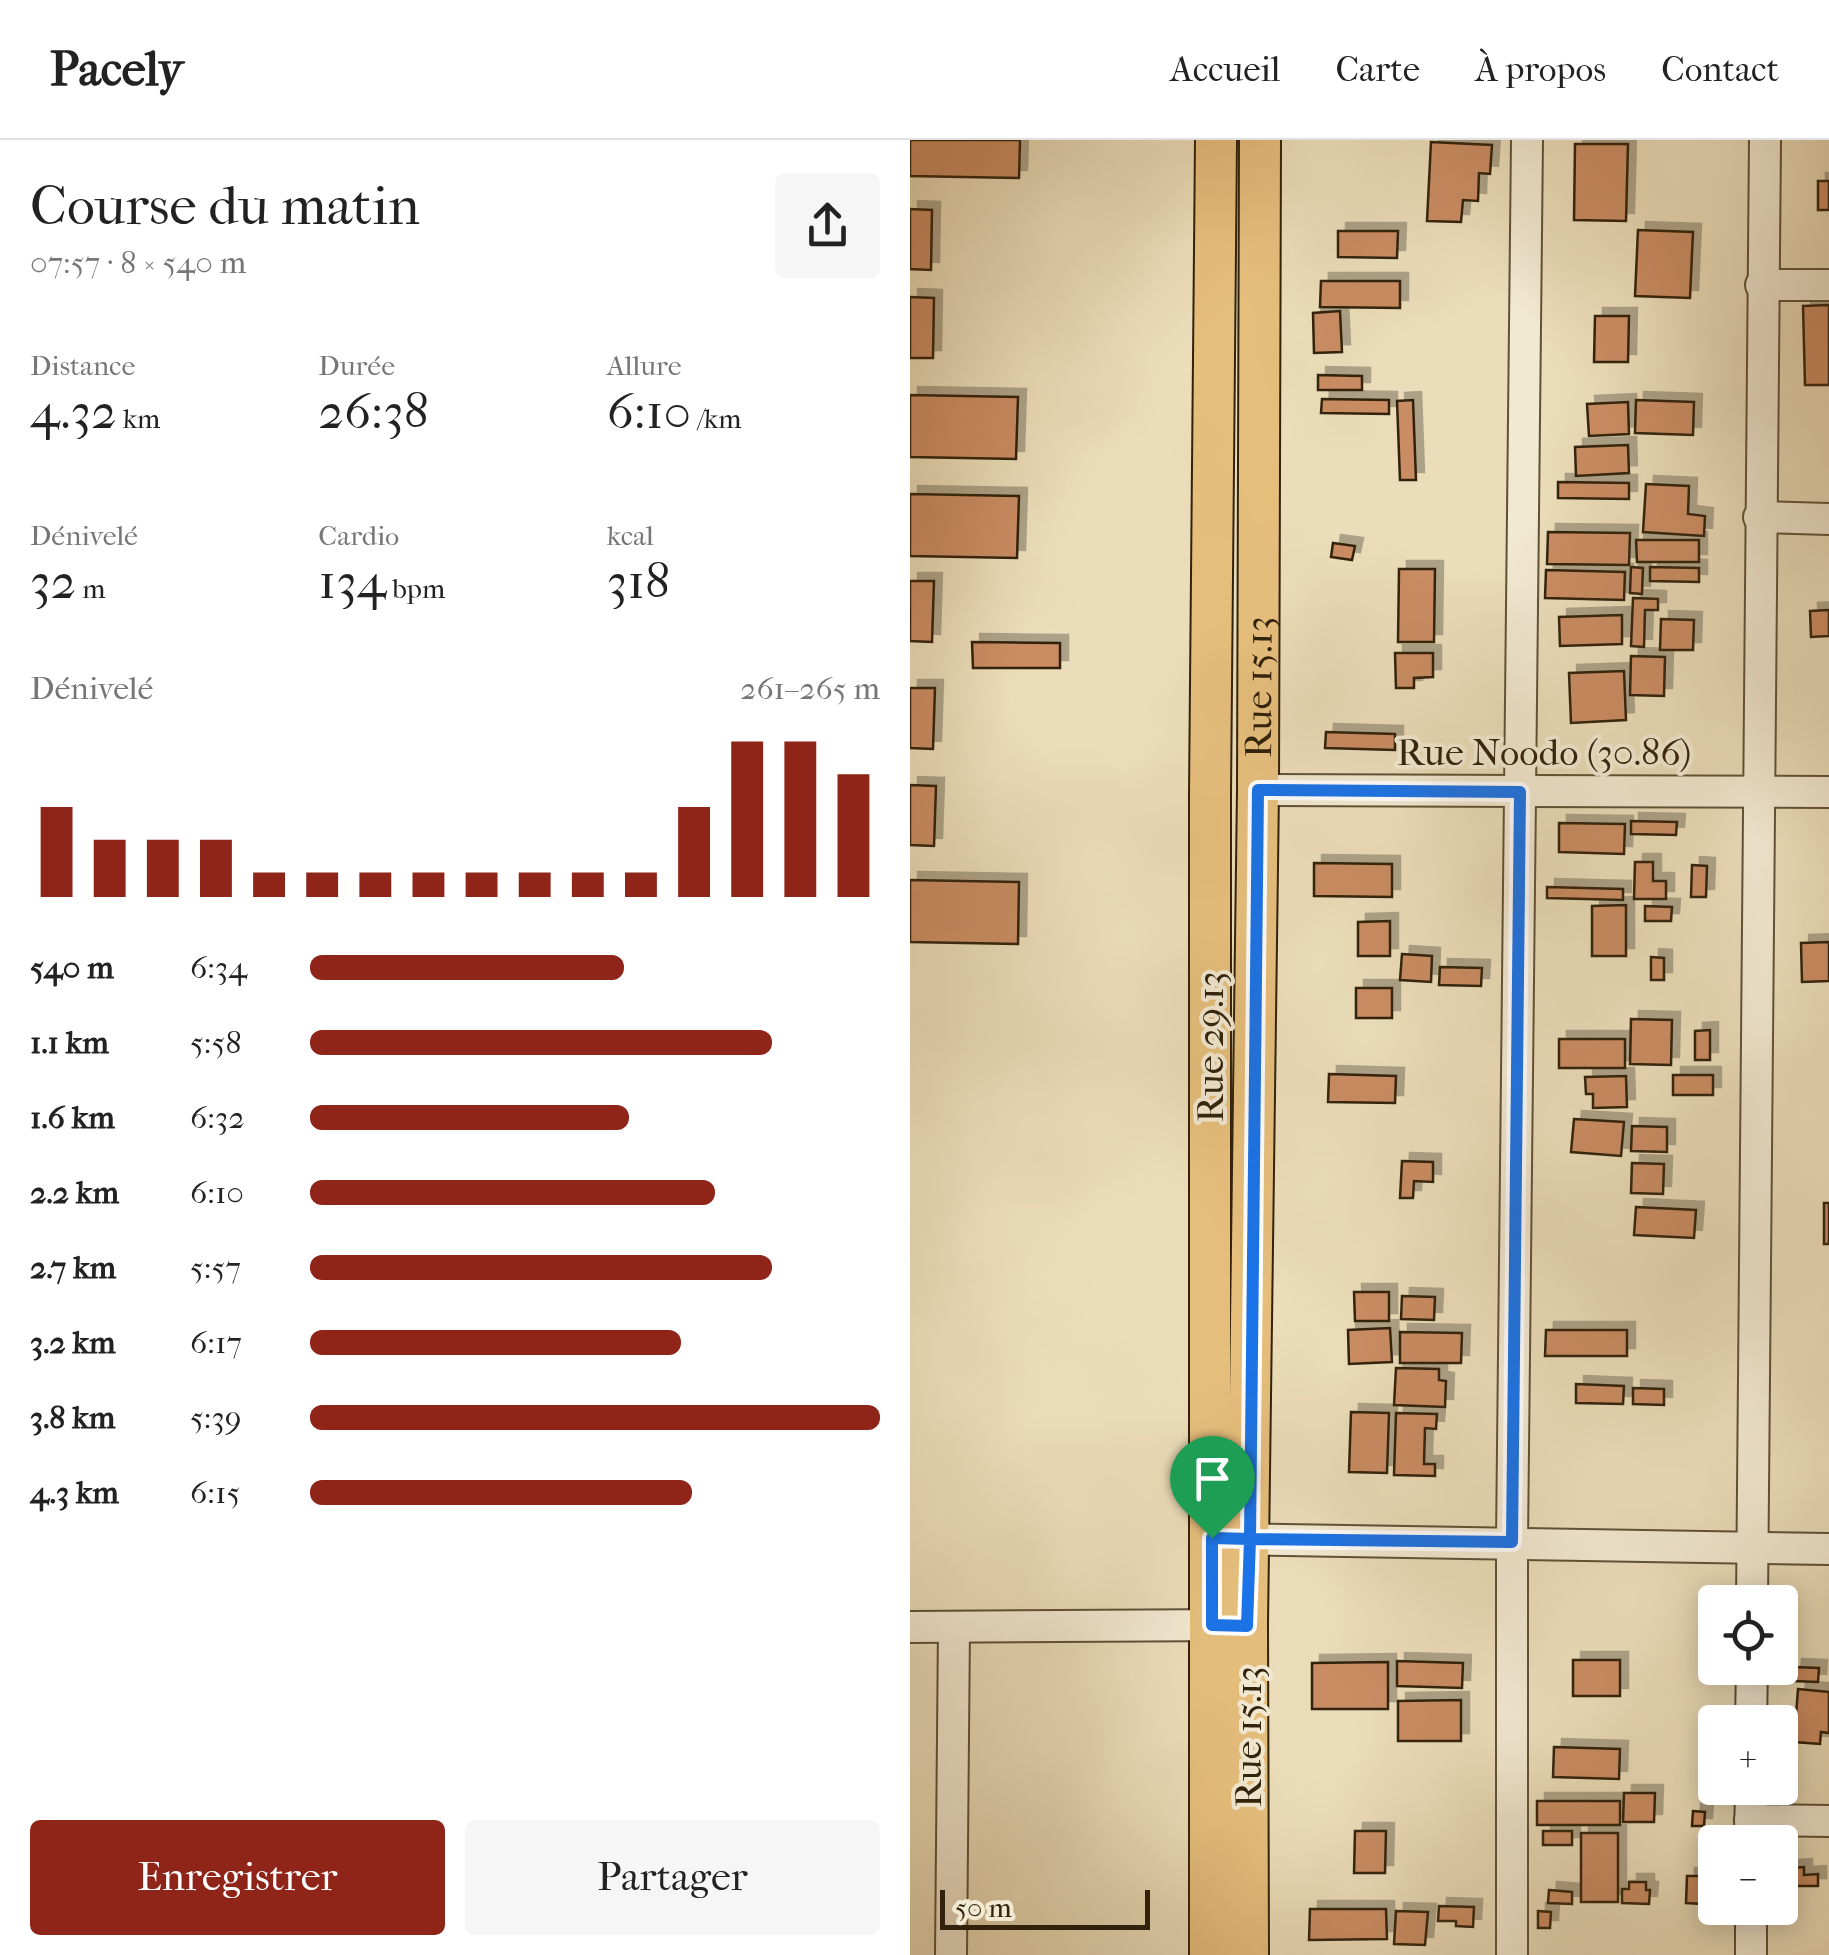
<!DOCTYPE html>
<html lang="fr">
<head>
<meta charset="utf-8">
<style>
  :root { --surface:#fff; --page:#f6f6f6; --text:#222; --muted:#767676; --line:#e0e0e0; --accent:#8f2418 }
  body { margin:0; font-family:"IM FELL French Canon",serif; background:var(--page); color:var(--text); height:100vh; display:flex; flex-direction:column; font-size:38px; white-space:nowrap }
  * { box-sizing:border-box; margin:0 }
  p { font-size:32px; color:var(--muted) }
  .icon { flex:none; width:55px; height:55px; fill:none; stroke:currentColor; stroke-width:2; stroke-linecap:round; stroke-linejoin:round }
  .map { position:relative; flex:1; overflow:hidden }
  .panel { display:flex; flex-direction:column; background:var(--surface); width:910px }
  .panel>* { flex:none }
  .buttons { position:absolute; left:788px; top:1445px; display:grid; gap:20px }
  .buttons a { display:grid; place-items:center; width:100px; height:100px; border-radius:10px; background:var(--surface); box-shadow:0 5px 25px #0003; font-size:50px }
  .scale { position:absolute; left:30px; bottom:25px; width:210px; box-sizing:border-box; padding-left:10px; border:5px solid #31220b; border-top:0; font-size:28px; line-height:35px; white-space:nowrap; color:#31220b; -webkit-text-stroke:8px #f2e9d2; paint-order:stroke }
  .pin { position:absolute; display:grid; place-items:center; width:85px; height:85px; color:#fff; margin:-102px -42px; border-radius:50% 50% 50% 0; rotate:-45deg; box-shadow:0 0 10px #0007 }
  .pin .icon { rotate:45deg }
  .round { display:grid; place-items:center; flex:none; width:105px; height:105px; border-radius:10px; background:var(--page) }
  .summary { display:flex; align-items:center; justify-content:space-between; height:170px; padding:0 30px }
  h1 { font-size:55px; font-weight:600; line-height:75px }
  .metrics { display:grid; grid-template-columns:repeat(3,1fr); gap:15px; height:170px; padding:10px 30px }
  .metrics div { display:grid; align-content:center }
  .metrics b { font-size:50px; font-weight:600 }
  .metrics small { font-size:28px; font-weight:400 }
  .metrics p { font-size:28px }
  .chart { height:280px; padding:20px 30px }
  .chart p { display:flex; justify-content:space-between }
  .chart svg { width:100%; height:180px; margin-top:10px; stroke:var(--accent); stroke-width:6 }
  .cta { display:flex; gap:20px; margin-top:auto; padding:20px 30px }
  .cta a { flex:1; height:115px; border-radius:10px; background:var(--accent); color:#fff; font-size:40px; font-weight:600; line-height:115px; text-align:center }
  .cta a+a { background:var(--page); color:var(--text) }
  ul { padding:0 30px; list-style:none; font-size:32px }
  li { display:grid; grid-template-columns:160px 120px 1fr; align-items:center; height:75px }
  li i { height:25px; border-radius:12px; background:var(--accent) }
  header { display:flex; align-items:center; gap:60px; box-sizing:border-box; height:140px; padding:0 50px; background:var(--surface); border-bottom:2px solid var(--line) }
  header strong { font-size:48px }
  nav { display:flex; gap:55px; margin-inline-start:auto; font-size:35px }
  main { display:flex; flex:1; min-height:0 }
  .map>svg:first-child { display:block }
</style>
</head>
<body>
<header>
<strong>Pacely</strong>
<nav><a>Accueil</a><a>Carte</a><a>À propos</a><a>Contact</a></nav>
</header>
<main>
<section class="panel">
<div class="summary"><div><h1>Course du matin</h1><p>07:57 · 8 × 540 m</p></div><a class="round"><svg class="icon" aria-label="share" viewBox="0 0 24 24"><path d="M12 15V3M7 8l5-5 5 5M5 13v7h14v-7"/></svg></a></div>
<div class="metrics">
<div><p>Distance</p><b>4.32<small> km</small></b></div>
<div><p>Durée</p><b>26:38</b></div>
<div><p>Allure</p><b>6:10<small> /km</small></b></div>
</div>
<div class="metrics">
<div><p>Dénivelé</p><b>32<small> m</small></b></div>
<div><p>Cardio</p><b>134<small> bpm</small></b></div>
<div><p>kcal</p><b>318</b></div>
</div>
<div class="chart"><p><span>Dénivelé</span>261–265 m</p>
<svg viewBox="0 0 160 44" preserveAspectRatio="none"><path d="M5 44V22M15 44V30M25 44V30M35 44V30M45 44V38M55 44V38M65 44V38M75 44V38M85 44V38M95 44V38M105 44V38M115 44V38M125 44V22M135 44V6M145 44V6M155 44V14"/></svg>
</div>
<ul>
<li><b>540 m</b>6:34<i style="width:55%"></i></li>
<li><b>1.1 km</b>5:58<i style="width:81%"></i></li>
<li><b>1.6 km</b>6:32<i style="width:56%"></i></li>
<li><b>2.2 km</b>6:10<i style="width:71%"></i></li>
<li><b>2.7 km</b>5:57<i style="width:81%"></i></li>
<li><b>3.2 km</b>6:17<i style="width:65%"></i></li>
<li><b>3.8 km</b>5:39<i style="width:100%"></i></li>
<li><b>4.3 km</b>6:15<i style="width:67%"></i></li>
</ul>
<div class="cta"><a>Enregistrer</a><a>Partager</a></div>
</section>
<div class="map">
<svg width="919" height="1815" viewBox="0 0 919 1815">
  <defs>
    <filter id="shadow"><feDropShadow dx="8" dy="-8" stdDeviation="0" flood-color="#0004"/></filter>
  </defs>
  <rect width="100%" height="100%" fill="#ebddb9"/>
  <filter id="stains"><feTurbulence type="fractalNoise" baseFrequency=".002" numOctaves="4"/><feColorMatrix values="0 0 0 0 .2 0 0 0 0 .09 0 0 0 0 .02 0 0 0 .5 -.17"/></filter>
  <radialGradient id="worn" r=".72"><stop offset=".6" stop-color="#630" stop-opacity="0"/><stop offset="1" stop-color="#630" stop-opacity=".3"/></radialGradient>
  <g fill="#ca8c63" stroke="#31220b" stroke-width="2.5" filter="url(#shadow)">
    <polygon points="0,0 110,0 109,38 0,36"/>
    <polygon points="521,2 582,5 580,34 569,33 568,61 553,60 551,82 517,81"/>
    <polygon points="665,4 718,4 716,81 664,80"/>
    <rect x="908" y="41" width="11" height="29"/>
    <polygon points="0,69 22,70 21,130 0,129"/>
    <polygon points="728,90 783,92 780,158 725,156"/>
    <polygon points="428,91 488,91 487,118 428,117"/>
    <polygon points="411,141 490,141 490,168 410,167"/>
    <polygon points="0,157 24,158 23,218 0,218"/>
    <polygon points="919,165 919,245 895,245 893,166"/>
    <polygon points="430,171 432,212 404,213 403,173"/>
    <polygon points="685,176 719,176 718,222 684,222"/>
    <polygon points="408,235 452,236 452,250 408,250"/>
    <polygon points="0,255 108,257 106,319 0,317"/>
    <polygon points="412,259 479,260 479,274 411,273"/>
    <polygon points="503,260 506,340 490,340 487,261"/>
    <polygon points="726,260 784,262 783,295 725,293"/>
    <polygon points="718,262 719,294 679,296 677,264"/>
    <polygon points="718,305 719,333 666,336 665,307"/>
    <polygon points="648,342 719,343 719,359 648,358"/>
    <polygon points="736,344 779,346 778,374 795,376 794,396 733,392"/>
    <polygon points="0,354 109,356 107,418 0,416"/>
    <polygon points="638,392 720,393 719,425 637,424"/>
    <polygon points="726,400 789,400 789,422 727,422"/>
    <polygon points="423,403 445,406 442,420 421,417"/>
    <polygon points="721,427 733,428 732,454 720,453"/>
    <polygon points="740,427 789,428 789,442 740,441"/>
    <polygon points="489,429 525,429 524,502 488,502"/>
    <polygon points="636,430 715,432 714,460 635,458"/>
    <polygon points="0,441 24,441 22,502 0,501"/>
    <polygon points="723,458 748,459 748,470 735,470 734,507 721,506"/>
    <polygon points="919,470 919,496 901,497 900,471"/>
    <polygon points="712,475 712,504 650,506 649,477"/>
    <polygon points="751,479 784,480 783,510 750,510"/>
    <polygon points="62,502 150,503 150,528 63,528"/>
    <polygon points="485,513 523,513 523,537 504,538 504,548 486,548"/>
    <polygon points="721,516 755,517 754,556 720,555"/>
    <polygon points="714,531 716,580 661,583 659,533"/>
    <polygon points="0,548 25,548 23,609 0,608"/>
    <polygon points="416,592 485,594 485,610 415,608"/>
    <polygon points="0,645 26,646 24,706 0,705"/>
    <polygon points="721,681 767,682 766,695 721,694"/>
    <polygon points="649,683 715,684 714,714 649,712"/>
    <polygon points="725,722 743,722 743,741 756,741 756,759 724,759"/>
    <polygon points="404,723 482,724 482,757 404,756"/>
    <polygon points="782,725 797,726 796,757 781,757"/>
    <polygon points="0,740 109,742 108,804 0,802"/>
    <polygon points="637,747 713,749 713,760 637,758"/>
    <polygon points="716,765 716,816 682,816 682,766"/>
    <polygon points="735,766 762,767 761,781 735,781"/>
    <polygon points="480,781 480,816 448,816 448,782"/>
    <polygon points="919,802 919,841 892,842 891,803"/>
    <polygon points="492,814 522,816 521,842 490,840"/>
    <polygon points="741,817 754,818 754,840 741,840"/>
    <polygon points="530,827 572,828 571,846 529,845"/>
    <rect x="446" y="848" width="36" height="30"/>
    <polygon points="721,879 762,880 761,925 720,924"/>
    <polygon points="800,890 800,920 785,920 785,891"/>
    <rect x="649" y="899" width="66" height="29"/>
    <polygon points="419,934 486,936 485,963 418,962"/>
    <rect x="763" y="935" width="40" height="20"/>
    <polygon points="716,936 717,967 683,968 683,954 676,954 675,937"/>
    <polygon points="664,979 714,982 711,1016 661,1012"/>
    <polygon points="722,986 757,987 757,1012 721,1011"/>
    <polygon points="492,1021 523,1022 523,1042 504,1041 503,1058 490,1058"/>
    <polygon points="722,1023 754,1024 753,1054 721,1053"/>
    <rect x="914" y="1063" width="5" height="41"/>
    <polygon points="726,1067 786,1070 784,1098 724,1095"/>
    <polygon points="444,1152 479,1152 479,1181 445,1181"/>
    <polygon points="492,1156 525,1157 524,1180 491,1179"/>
    <polygon points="480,1188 482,1222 439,1224 438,1190"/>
    <polygon points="636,1190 717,1190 717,1216 635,1216"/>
    <polygon points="490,1192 552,1193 551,1223 490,1223"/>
    <polygon points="486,1228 529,1229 529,1240 536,1241 535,1267 484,1265"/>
    <polygon points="666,1244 714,1246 713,1264 666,1263"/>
    <polygon points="723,1248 754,1249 754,1265 723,1264"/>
    <polygon points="441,1272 479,1273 477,1333 439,1332"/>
    <polygon points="486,1273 527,1274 526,1289 515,1288 514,1324 525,1324 525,1336 484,1335"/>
    <rect x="663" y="1520" width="47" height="36"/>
    <polygon points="487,1521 553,1523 552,1548 487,1546"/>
    <polygon points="478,1522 478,1569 402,1569 402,1523"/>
    <polygon points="884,1527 909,1528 908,1542 883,1541"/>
    <polygon points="888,1549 919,1552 919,1593 911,1592 910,1604 884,1602"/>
    <polygon points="551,1560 551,1601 488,1601 488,1561"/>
    <polygon points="644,1607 710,1609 709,1639 643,1637"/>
    <polygon points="714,1653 745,1653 744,1682 713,1682"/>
    <rect x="627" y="1661" width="83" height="24"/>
    <polygon points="783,1671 795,1672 794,1686 782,1686"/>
    <polygon points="445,1691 476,1691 475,1733 444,1733"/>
    <rect x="633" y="1691" width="29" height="14"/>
    <rect x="671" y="1693" width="37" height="69"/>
    <polygon points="894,1727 894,1735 908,1734 908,1746 881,1746 881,1728"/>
    <polygon points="777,1736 793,1736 792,1764 776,1763"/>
    <polygon points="719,1742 736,1742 736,1750 740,1750 739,1764 712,1763 712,1749 719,1749"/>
    <polygon points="639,1750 662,1752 662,1764 638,1763"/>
    <polygon points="529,1766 564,1767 563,1787 546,1786 546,1781 528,1781"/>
    <polygon points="400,1769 476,1769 477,1799 399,1800"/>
    <polygon points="486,1771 518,1772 515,1805 484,1804"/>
    <polygon points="628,1771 641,1772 640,1788 628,1788"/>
  </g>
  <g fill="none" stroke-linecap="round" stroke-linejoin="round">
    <defs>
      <g id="minor">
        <polyline points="851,145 919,145"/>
        <polyline points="849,377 919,379"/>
        <polyline points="348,650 919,652"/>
        <polyline points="320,1399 919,1409"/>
        <polyline points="842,1462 855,0"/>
        <polyline points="0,1487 322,1485"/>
        <polyline points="841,1582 842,1528"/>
        <polyline points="840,1680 919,1681"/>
        <polyline points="840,1702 841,1648"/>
        <polyline points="841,1768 841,1815"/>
        <polyline points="41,1815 44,1487"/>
        <polyline points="602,1815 602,1402 617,0"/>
      </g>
      <g id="major">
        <polyline points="300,1815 300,654 306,0"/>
        <path id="s1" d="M 338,1815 L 337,1485 L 348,650 L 350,0"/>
      </g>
    </defs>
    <use href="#minor" stroke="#605136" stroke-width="34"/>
    <use href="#major" stroke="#31220b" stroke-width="44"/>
    <use href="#minor" stroke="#f2e9d2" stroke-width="30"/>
    <use href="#major" stroke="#e6be7c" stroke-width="40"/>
  </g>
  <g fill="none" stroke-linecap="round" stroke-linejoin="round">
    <defs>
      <polyline id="route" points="302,1398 302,1485 337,1486 340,1399 348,650 610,652 602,1402 340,1399 302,1398"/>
    </defs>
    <use href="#route" stroke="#fff" stroke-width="20"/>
    <use href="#route" stroke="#1a73e8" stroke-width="12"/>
  </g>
  <g text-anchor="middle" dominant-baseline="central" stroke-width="8" stroke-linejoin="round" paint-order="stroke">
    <g font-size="38" fill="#31220b" stroke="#f2e9d2">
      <text stroke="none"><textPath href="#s1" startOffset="1268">Rue 15.13</textPath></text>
      <text x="634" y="612">Rue Noodo (30.86)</text>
      <text transform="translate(300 907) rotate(-90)">Rue 29.13</text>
      <text transform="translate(338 1597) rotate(-90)">Rue 15.13</text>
    </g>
  </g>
  <rect width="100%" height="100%" filter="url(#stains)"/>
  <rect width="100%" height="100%" fill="url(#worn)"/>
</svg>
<div class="buttons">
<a><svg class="icon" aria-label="locate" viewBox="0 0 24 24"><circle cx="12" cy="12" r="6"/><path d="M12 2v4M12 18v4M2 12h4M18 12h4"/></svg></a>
<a>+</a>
<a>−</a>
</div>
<div class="scale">50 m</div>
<div class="pin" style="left:302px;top:1398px;background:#1e9e55"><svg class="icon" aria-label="arrive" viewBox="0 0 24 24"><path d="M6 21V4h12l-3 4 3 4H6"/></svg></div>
</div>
</main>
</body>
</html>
